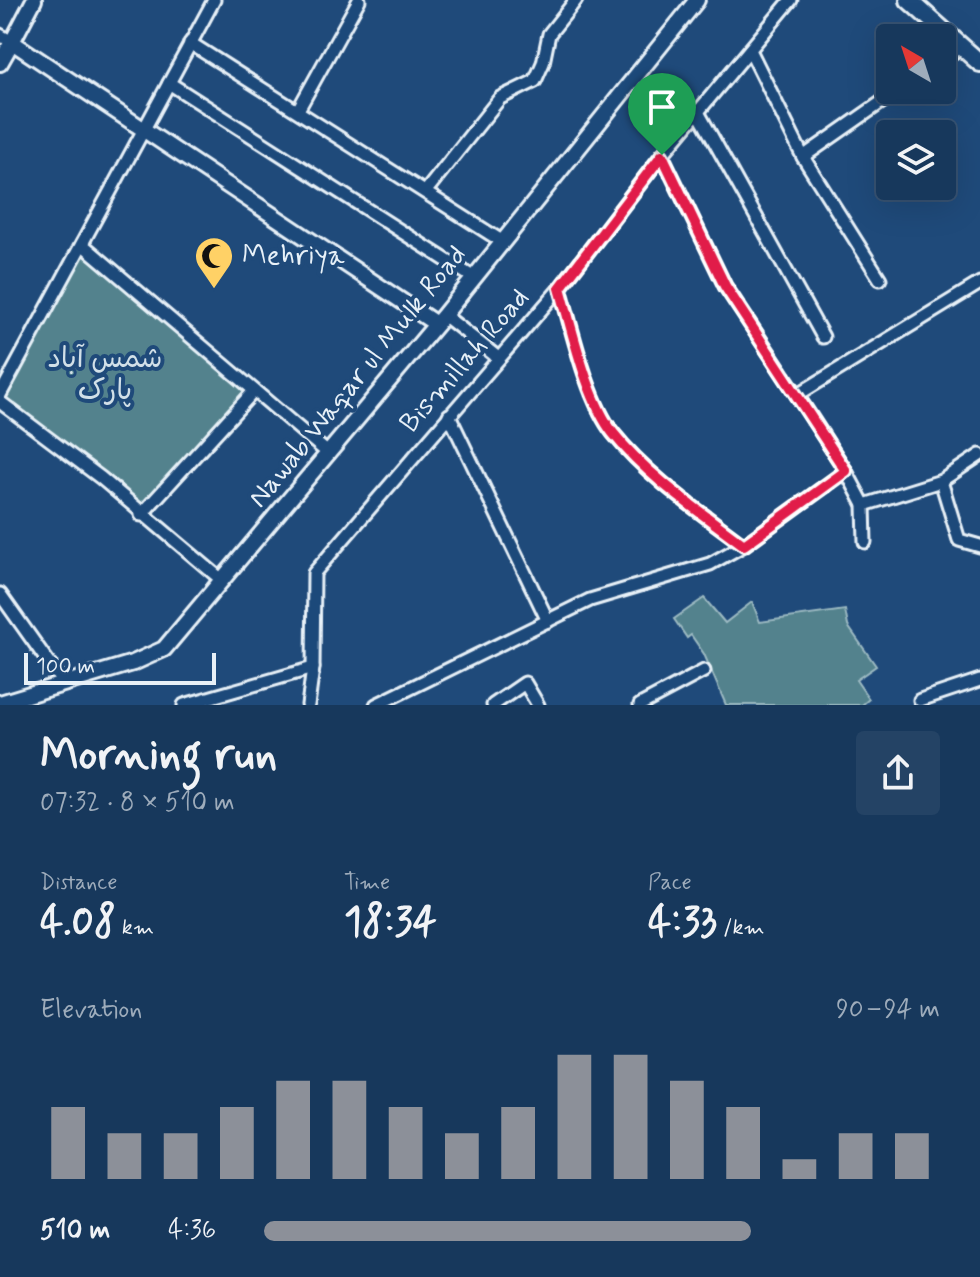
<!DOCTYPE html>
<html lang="en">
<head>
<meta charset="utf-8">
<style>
  :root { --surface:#17385c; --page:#244365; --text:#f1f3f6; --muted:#9eacbb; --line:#365272; --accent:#8c9099 }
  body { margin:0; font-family:Mynerve,"Playpen Sans Arabic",sans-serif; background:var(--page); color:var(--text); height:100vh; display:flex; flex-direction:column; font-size:30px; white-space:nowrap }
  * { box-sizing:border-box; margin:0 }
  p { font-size:26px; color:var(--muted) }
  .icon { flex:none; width:44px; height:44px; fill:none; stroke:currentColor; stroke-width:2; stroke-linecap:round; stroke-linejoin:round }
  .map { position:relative; height:705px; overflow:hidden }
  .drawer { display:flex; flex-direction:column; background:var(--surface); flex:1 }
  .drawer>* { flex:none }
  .needle { width:52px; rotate:321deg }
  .buttons { position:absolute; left:876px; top:24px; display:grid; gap:16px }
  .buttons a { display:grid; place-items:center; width:80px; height:80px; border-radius:8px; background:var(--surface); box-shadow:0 8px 32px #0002,0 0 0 2px var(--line); font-size:40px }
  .scale { position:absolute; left:24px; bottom:20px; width:192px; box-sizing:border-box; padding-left:8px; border:4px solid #e8f1f8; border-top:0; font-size:22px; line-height:28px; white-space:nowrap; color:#e8f1f8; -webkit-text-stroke:6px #1f4a7a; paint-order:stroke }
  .pin { position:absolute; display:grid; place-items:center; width:68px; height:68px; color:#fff; margin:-82px -34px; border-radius:50% 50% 50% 0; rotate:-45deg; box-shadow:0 0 8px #0007 }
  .pin .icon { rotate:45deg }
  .round { display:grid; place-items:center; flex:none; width:84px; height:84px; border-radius:8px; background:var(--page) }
  .summary { display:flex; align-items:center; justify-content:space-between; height:136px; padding:0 40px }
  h1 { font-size:44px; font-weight:700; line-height:60px }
  .figures { display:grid; grid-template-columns:repeat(3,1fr); gap:12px; height:136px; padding:8px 40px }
  .figures div { display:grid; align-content:center }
  .figures b { font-size:40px; font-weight:700 }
  .figures small { font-size:22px; font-weight:400 }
  .figures p { font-size:22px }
  .chart { height:224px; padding:16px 40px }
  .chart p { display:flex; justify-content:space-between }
  .chart svg { width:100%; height:144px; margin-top:8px; stroke:var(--accent); stroke-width:6 }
  ul { padding:0 40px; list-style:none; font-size:26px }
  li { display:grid; grid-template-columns:128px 96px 1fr; align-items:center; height:60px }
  li i { height:20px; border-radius:10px; background:var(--accent) }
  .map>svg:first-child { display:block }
</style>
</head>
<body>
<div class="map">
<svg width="980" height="705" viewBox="0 0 980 705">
  <rect width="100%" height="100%" fill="#1f4a7a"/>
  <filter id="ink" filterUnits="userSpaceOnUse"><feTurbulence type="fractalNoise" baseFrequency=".0125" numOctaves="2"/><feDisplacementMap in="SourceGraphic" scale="16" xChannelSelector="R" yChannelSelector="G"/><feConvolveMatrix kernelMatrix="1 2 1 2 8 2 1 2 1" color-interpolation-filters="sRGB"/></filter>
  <g filter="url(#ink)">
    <g fill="#52828d" stroke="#9dbac2" stroke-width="2">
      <polygon points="82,248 248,391 141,509 108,477 1,399"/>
      <polygon points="704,598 725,623 752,602 760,622 845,610 848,626 876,666 856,680 869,699 862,705 726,705 704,654 691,635 687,638 674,619"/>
    </g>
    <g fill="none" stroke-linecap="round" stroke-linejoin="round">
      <defs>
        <g id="minor">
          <polyline points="0,35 12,42"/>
          <polyline points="190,43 503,242"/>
          <polyline points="750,50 803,157 880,279"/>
          <polyline points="942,60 961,47"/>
          <polyline points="169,83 474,278"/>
          <polyline points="298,110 359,0"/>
          <polyline points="698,112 823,337"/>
          <polyline points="662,155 725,286 797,395"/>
          <polyline points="803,157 899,90"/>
          <polyline points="426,191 500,98 535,81 543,63 549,34 576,0"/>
          <polyline points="82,244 329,454"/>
          <path d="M 560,288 C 572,329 587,400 613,433 C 648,477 699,511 744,545"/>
          <polyline points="444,315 497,357"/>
          <polyline points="0,395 214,0"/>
          <polyline points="0,402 101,478 223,581"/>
          <polyline points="449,415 548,621"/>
          <polyline points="846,471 797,395 980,283"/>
          <polyline points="941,481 980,455"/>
          <polyline points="864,505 941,481 959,540 980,546"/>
          <polyline points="141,515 254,391"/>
          <polyline points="0,594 63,683"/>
          <polyline points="920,700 980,680"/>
          <polyline points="184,705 313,668"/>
          <polyline points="308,705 313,668 314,573 560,288 662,155 791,0"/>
          <polyline points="376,705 590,600 710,564 744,545 846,471 864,505 865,542"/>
          <polyline points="493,705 525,683 538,705"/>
          <polyline points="640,705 704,671"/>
        </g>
        <g id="tertiary">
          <polyline points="34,0 12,42 436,324"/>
          <polyline points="0,63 12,42"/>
          <polyline points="0,703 133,663 164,649 444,315 697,0"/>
        </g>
        <polyline id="secondary" points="909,0 980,63"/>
      </defs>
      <use href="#minor" stroke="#e8f1f8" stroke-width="17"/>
      <use href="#tertiary" stroke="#e8f1f8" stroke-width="20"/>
      <use href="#secondary" stroke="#e8f1f8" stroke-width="22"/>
      <use href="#minor" stroke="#1f4a7a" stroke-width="11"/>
      <use href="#tertiary" stroke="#1f4a7a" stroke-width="14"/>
      <use href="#secondary" stroke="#1f4a7a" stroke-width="16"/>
    </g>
  </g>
  <g fill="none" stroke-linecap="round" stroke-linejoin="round" filter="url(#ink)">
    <defs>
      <path id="route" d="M 662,155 L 725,286 L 846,471 L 744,545 C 699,511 648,477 613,433 C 587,400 572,329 560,288 Z"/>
    </defs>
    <use href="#route" stroke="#fff" stroke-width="16"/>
    <use href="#route" stroke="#e11d48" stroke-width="10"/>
  </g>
  <defs>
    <symbol id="mosque-pin" viewBox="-11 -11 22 30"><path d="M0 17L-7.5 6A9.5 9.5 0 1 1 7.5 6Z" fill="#ffd166" stroke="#1f4a7a"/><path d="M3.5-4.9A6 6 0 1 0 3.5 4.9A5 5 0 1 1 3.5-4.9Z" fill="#111"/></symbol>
  </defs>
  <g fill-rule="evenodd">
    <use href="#mosque-pin" x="192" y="234" width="44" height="60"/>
  </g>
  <g text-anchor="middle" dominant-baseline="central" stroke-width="8" stroke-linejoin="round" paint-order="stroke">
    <g font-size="28" fill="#e8f1f8" stroke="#1f4a7a" text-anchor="start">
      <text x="242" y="256">Mehriya</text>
    </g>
    <g font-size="28" fill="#d2e0e8" stroke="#1f4a7a">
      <text x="105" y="359">شمس آباد<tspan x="105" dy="32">پارک</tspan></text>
    </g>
    <g font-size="28" fill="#e8f1f8" stroke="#1f4a7a">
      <text transform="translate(465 361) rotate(-49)">Bismillah Road</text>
      <text transform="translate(358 377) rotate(-51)">Nawab Waqar ul Mulk Road</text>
    </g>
  </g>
</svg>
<div class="buttons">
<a><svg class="needle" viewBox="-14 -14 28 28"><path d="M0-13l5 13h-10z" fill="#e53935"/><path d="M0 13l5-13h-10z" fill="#9eacbb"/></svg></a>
<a><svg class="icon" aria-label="layers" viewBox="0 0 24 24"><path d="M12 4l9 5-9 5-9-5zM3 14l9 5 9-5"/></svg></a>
</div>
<div class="scale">100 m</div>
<div class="pin" style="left:662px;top:155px;background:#1e9e55"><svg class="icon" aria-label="arrive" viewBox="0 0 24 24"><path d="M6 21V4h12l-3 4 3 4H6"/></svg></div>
</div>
<section class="drawer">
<div class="summary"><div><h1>Morning run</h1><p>07:32 · 8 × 510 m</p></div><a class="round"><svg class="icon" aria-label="share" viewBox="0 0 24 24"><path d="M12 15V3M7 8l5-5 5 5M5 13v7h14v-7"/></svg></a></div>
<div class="figures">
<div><p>Distance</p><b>4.08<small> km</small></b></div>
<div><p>Time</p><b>18:34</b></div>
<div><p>Pace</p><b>4:33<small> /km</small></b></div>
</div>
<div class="chart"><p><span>Elevation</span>90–94 m</p>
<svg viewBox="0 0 160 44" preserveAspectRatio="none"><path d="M5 44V22M15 44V30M25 44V30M35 44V22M45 44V14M55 44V14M65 44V22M75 44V30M85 44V22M95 44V6M105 44V6M115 44V14M125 44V22M135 44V38M145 44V30M155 44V30"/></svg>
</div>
<ul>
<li><b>510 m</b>4:36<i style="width:72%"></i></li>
</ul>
</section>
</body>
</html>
